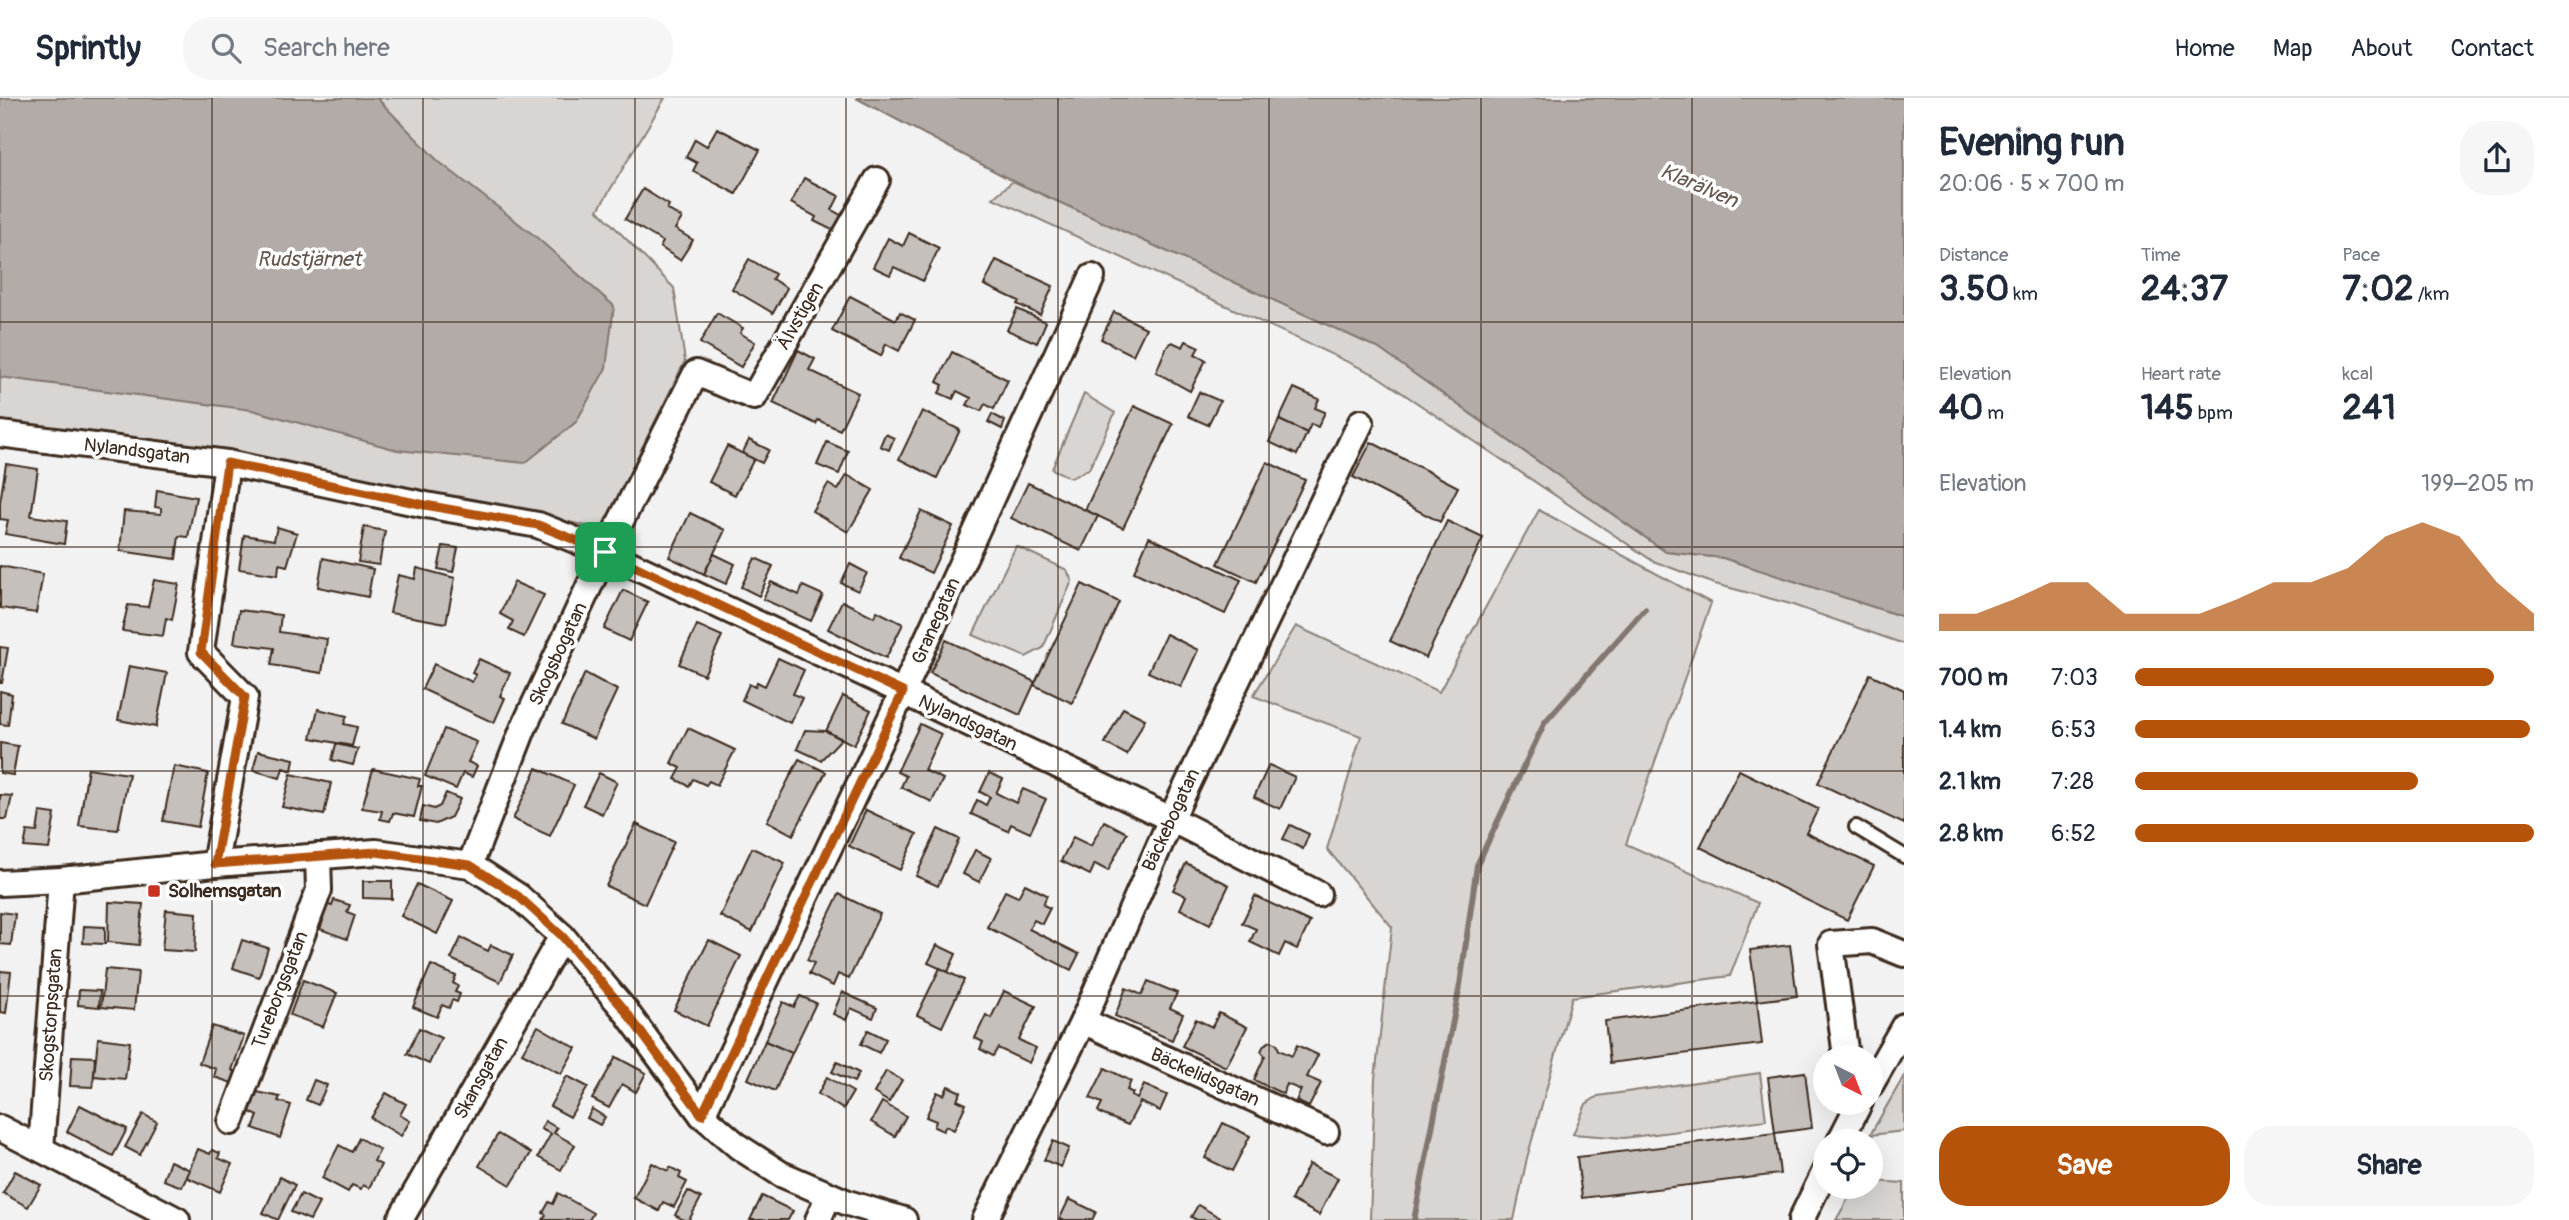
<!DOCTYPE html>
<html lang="en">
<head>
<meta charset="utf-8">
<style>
  :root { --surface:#fff; --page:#f6f6f7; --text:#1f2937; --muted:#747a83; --line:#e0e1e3; --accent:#b45309 }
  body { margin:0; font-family:Pangolin,sans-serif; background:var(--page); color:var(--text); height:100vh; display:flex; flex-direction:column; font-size:26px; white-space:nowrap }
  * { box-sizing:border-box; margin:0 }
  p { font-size:23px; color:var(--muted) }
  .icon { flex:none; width:38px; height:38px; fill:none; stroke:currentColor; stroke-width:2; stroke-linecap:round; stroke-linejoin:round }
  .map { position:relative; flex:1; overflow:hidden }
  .sheet { display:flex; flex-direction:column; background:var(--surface); width:665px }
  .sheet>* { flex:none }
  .needle { width:46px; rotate:138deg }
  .tools { position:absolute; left:1813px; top:947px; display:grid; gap:14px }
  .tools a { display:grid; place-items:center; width:70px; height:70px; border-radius:50%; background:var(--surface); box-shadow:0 7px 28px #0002; font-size:35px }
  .pin { position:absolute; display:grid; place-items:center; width:60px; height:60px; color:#fff; margin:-30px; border-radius:14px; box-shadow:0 4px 10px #0006 }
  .round { display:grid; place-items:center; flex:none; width:74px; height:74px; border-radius:28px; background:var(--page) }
  .summary { display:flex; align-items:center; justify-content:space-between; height:119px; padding:0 35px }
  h1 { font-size:38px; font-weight:700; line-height:52px }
  .metrics { display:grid; grid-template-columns:repeat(3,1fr); gap:10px; height:119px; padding:7px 35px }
  .metrics div { display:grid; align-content:center }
  .metrics b { font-size:35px; font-weight:700 }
  .metrics small { font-size:19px; font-weight:400 }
  .metrics p { font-size:19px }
  .chart { height:196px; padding:14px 35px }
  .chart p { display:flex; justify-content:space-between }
  .chart svg { width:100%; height:126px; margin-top:7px; fill:var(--accent); opacity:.7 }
  .action { display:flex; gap:14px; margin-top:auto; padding:14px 35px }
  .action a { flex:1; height:80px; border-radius:28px; background:var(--accent); color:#fff; font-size:28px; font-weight:700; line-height:80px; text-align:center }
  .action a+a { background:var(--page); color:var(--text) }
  ul { padding:0 35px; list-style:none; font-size:23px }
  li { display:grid; grid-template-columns:112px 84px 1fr; align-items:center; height:52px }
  li i { height:18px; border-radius:9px; background:var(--accent) }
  header { display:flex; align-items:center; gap:42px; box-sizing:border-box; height:98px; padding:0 35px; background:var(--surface); border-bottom:2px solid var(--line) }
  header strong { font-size:33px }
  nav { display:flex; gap:38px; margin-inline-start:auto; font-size:24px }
  .search { width:490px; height:63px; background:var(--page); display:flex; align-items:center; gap:18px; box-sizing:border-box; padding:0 24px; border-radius:28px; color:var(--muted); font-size:26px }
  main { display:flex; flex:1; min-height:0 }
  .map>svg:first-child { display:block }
</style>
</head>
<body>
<header>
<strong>Sprintly</strong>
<div class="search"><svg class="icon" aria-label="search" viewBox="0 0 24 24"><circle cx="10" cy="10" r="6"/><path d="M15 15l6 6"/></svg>Search here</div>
<nav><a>Home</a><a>Map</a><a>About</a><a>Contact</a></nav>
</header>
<main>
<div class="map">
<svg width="1904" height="1122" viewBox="0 0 1904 1122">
  <rect width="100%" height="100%" fill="#f3f2f2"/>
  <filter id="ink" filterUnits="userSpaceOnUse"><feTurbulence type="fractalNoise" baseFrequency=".0143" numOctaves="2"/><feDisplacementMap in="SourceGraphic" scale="14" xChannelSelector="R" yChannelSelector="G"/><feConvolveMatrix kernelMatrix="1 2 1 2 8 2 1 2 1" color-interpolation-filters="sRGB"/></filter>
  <g filter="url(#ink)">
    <g fill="#d8d5d2" stroke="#8a8078" stroke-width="2">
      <polygon points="0,0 665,0 598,112 674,190 685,263 602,431 316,371 0,322"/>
      <polygon points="1013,83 1378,250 1666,454 1723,460 1904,519 1904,546 1787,505 1715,486 1653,463 1374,276 993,100"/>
      <polygon points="1084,296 1115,315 1089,371 1071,380 1052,371"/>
      <polygon points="1539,412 1711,505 1626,746 1758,805 1730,878 1572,899 1527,1060 1514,1122 1370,1122 1375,981 1392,829 1327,751 1361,638 1253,598 1296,528 1439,594"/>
      <polygon points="1016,448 1067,472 1072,483 1043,550 1026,559 973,537"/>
      <polygon points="1760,975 1766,1022 1624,1040 1573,1036 1586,1006 1598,998"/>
      <polygon points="1904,978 1904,1033 1870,1037"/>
      <polygon points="1871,1083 1904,1085 1904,1122 1836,1122 1855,1089 1871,1088"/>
    </g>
    <g fill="#b2aba7" stroke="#827770" stroke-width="2">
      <polygon points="3,0 377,0 438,63 535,138 614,208 606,270 576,324 525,365 397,352 252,312 0,279 0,1"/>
      <polygon points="856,0 1904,0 1904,519 1723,460 1666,454 1378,250 1013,83"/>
    </g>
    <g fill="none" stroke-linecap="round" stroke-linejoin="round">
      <polyline stroke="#827770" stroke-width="6" points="1414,1122 1460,887 1477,767 1545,624 1645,511"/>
    </g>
    <g fill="#c6c0bd" stroke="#3b2a1e" stroke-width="2">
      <polygon points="717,30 760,52 736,96 693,73 697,65 686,59 695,41 707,48"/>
      <polygon points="804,80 839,98 832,112 846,120 838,135 814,123 816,119 791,105"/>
      <polygon points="643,91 669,107 667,111 682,120 675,131 693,142 680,162 660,149 663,144 625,121"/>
      <polygon points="909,135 939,150 923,183 894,169 890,177 873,169 888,140 903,148"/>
      <polygon points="749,161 775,176 772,181 787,190 773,215 732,191"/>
      <polygon points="996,162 1053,188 1040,217 1017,206 1019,203 984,187"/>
      <polygon points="850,198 896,222 900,214 915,222 899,253 886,246 881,258 832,233"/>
      <polygon points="1017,211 1046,224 1037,245 1007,232"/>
      <polygon points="1114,214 1146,230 1133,257 1101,241"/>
      <polygon points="717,215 743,230 740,235 755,244 741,269 700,245"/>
      <polygon points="1186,243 1199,249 1195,256 1206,262 1190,293 1156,274 1166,250 1172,244 1183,249"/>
      <polygon points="798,252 815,261 809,272 858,295 840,332 818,322 816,326 773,305"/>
      <polygon points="952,254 1008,282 994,311 985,306 981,313 967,307 971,300 957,293 953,301 939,295 943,287 937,284"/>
      <polygon points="1294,290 1319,301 1315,310 1325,314 1318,329 1311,326 1307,335 1279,322"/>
      <polygon points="1199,294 1220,303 1208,327 1188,318"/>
      <polygon points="1134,308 1173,326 1123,430 1085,412"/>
      <polygon points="922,313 960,332 937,380 899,361"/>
      <polygon points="992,316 1005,323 1002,331 988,324"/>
      <polygon points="1279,322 1307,335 1297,357 1269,344"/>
      <polygon points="885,336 894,340 889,352 880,348"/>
      <polygon points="749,342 769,352 762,365 742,356"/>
      <polygon points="827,344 848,353 839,376 817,367"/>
      <polygon points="1371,344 1458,389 1440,424 1353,379"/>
      <polygon points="727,348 754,361 735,397 709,384"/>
      <polygon points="1267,364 1305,382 1256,484 1218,466"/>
      <polygon points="6,366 38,371 31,418 67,423 64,446 5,436 8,422 0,421 0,404"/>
      <polygon points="847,377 873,392 848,434 812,413 828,386 838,392"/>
      <polygon points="1028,385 1098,418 1081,453 1011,420"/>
      <polygon points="157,392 196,399 188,439 179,438 176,461 120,453 124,413 161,416 161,410 155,409"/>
      <polygon points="921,413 953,428 931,475 899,460"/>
      <polygon points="690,415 725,432 704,476 669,459"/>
      <polygon points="1447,423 1483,440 1426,560 1390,543"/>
      <polygon points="277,429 297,435 287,468 279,466 278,477 239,471 244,437 274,442"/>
      <polygon points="364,429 385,433 379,467 358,464"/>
      <polygon points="1149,439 1241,482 1225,516 1134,474"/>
      <polygon points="443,448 458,450 453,474 438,471"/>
      <polygon points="714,456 735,466 726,486 704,476"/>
      <polygon points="323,460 373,471 368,499 318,489"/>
      <polygon points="755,460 773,468 759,498 741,489"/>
      <polygon points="850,466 867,475 858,493 841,485"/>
      <polygon points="0,468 43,476 36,515 0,510"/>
      <polygon points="417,470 455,480 446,525 390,515 398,477 415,481"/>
      <polygon points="154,482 179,486 172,522 166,520 163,538 122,533 128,507 148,509"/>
      <polygon points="514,484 544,497 524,539 509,532 513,523 500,516"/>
      <polygon points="771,484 799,497 803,488 823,497 811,523 763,501"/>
      <polygon points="1082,486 1119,504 1072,605 1034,587"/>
      <polygon points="623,492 648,504 629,543 604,531"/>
      <polygon points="842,503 874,519 877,513 903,526 886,560 828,531"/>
      <polygon points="239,512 281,517 279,534 327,541 322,575 271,567 274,550 234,545"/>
      <polygon points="697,527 722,538 704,577 679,566"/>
      <polygon points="1166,536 1198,552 1181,589 1148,574"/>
      <polygon points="946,542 1035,584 1020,617 930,575"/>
      <polygon points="0,549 8,550 2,585 0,585"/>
      <polygon points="778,560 804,572 793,596 802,600 790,625 742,602 749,586 755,589 757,584 765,588"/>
      <polygon points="479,561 510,575 500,598 505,600 494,625 422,591 434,566 472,584 476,577 472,575"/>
      <polygon points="129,568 167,575 156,629 118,622"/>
      <polygon points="585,575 617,592 594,641 562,626"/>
      <polygon points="1870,576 1904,592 1904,726 1818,685"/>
      <polygon points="0,593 12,596 8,627 0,626"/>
      <polygon points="843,598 871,612 854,647 826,633"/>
      <polygon points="1123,610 1145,621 1127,657 1105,645"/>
      <polygon points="318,611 347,618 344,626 357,629 352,648 311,640"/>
      <polygon points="920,626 941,636 924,672 943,681 932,704 901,689 906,678 897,674"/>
      <polygon points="688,630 735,652 717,687 709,683 706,687 693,681 689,688 675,681 681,670 671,665"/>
      <polygon points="444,631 477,644 468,664 477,668 472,679 463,675 456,691 425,678"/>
      <polygon points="805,632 826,633 841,641 821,662 797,651"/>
      <polygon points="0,645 18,648 13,677 0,675"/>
      <polygon points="336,646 358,651 353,667 332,662"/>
      <polygon points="258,653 294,661 292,673 283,670 280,680 253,672"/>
      <polygon points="799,661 826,674 793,737 767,723"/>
      <polygon points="1269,667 1295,679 1280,711 1254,699"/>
      <polygon points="174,668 208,675 198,729 163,723"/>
      <polygon points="88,670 129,676 118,732 79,728"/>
      <polygon points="537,670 574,687 550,738 513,721"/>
      <polygon points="373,671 420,681 418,688 422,688 414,719 393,715 390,723 380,721 382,713 362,710"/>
      <polygon points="1739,672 1818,711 1806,735 1874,768 1847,822 1700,749"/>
      <polygon points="599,675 617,684 602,716 583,707"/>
      <polygon points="989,675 1003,681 996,695 1016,705 1023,691 1046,701 1030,735 1011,726 1008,733 971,716 977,702 986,707 990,699 980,694"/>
      <polygon points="291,676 331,685 324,717 282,709"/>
      <polygon points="446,695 460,701 451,719 436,726 420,723 423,708 434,711 440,708"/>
      <polygon points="0,697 12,698 7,721 0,721"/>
      <polygon points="866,712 917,736 900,772 849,748"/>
      <polygon points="40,714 55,716 49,751 24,749 27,733 37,734"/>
      <polygon points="1104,723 1127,735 1108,773 1095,766 1090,777 1061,763 1073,739 1091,748"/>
      <polygon points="636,726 674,744 645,806 606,788"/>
      <polygon points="1290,727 1309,736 1303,751 1283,741"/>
      <polygon points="938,731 959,741 938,788 916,778"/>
      <polygon points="752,750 785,765 752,834 720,818"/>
      <polygon points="975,752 991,760 979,784 963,776"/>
      <polygon points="1186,765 1229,787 1210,826 1180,811 1186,798 1173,792"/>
      <polygon points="363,783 392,783 392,801 363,800"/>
      <polygon points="417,786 453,803 437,836 401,818"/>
      <polygon points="1025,786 1047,797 1043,807 1050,810 1042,826 1034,822 1029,831 1079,856 1071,872 987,829 1005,793 1018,799"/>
      <polygon points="839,796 880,816 849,881 838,876 833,888 809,876 814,865 807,862"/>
      <polygon points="1255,798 1310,824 1297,851 1285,845 1279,858 1250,844 1256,831 1242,825"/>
      <polygon points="334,802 350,807 347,814 355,817 347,841 320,831 323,823 316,821 321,805 332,808"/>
      <polygon points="109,804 143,806 139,847 108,844"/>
      <polygon points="166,812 197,815 195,854 162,852"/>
      <polygon points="0,814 15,816 11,847 0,846"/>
      <polygon points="84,828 105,829 105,846 83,845"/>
      <polygon points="461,840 488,853 491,847 513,857 500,884 451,861"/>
      <polygon points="242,842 268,850 259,879 233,870"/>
      <polygon points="709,842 741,858 707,928 674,912"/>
      <polygon points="937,847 956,856 948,874 928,865"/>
      <polygon points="1790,847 1797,898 1757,903 1750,852"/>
      <polygon points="431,867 456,878 453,885 458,888 455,894 460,896 457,904 452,902 449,910 442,907 437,919 413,909"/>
      <polygon points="940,870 964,882 942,929 917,917"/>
      <polygon points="105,871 138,874 134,912 101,909"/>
      <polygon points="0,873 11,874 6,915 0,914"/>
      <polygon points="303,882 337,895 323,929 290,917"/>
      <polygon points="1148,883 1177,895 1170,910 1183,916 1172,942 1115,918 1126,890 1142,897"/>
      <polygon points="79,892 100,893 99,909 78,907"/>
      <polygon points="1004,893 1036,908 1019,942 1036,950 1029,965 998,950 993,958 980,951 983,944 975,940 986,917 991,920"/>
      <polygon points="842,894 877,910 873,920 851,910 846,922 833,916"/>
      <polygon points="800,898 816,905 792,955 765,943 783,904 794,909"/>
      <polygon points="1757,903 1762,946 1610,965 1605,923"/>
      <polygon points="1219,915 1247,929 1226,969 1182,948 1196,921 1212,929"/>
      <polygon points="212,928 244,938 232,972 236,974 232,985 214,979 216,971 199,965"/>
      <polygon points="538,928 576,950 561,976 522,955"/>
      <polygon points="419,930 441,940 429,966 407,956"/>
      <polygon points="868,932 886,941 879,955 861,946"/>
      <polygon points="98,940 130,944 125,981 94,978"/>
      <polygon points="765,943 792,955 775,993 748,981"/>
      <polygon points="1271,943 1277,946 1279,952 1292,958 1297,947 1318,957 1307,979 1321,985 1309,1009 1296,1003 1301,992 1287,986 1283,996 1254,982 1265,958 1261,953 1264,947"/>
      <polygon points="72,958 95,959 93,989 70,988"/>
      <polygon points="616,959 646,975 636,994 622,986 609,1010 592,1001"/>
      <polygon points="837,964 859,975 854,984 832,974"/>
      <polygon points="1105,970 1131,983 1127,992 1133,995 1131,998 1137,1001 1144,987 1167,997 1160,1013 1140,1004 1128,1027 1101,1016 1098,1013 1102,1005 1090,1000"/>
      <polygon points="886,973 902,982 889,1004 874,995"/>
      <polygon points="1805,974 1812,1030 1775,1035 1768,979"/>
      <polygon points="567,978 588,989 570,1019 550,1008"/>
      <polygon points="827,979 853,994 843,1011 818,996"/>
      <polygon points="314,982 327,987 318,1007 306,1002"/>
      <polygon points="948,988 961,994 957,1002 966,1006 954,1032 946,1028 943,1033 934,1029 936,1023 926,1019 937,994 944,997"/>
      <polygon points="257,994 280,999 278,1003 291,1007 280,1040 253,1030 258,1018 250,1014"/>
      <polygon points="386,995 406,1006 400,1017 410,1023 401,1038 371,1020"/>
      <polygon points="882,1004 906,1018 895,1038 871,1024"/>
      <polygon points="80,1007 127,1031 113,1058 67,1034"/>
      <polygon points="592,1011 605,1019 600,1027 587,1020"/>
      <polygon points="143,1016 157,1024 140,1057 125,1049"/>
      <polygon points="545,1023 557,1030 554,1035 575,1047 561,1072 538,1059 551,1036 541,1031"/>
      <polygon points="1223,1025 1250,1038 1232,1073 1205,1060"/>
      <polygon points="1775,1035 1780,1076 1582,1100 1577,1059"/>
      <polygon points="498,1036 531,1055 511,1087 479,1068"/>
      <polygon points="359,1040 380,1052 374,1063 381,1067 369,1090 363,1087 361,1091 352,1087 348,1094 322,1080 339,1047 352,1054"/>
      <polygon points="1053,1043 1069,1050 1061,1069 1044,1062"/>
      <polygon points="198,1051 210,1056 212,1052 220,1055 218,1060 232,1066 220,1094 186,1079"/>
      <polygon points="170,1063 190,1072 182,1089 163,1082"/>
      <polygon points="652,1065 668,1073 670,1069 681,1075 679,1080 687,1084 674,1109 663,1104 659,1113 634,1100"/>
      <polygon points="1309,1066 1338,1080 1319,1117 1291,1102"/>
      <polygon points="15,1073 41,1087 28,1109 3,1095"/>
      <polygon points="280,1079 295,1087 278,1122 263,1115"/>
      <polygon points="688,1093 701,1100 689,1122 684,1122 675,1117"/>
      <polygon points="558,1095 593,1115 589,1122 543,1122 546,1117 543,1115 549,1104 553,1106"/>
      <polygon points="301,1096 319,1105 310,1122 291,1114"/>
      <polygon points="762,1098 793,1113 788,1122 750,1122"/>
      <polygon points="1069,1101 1096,1114 1092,1122 1059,1122"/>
      <polygon points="1198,1107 1224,1122 1197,1122 1191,1119"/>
    </g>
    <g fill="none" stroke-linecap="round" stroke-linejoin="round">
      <defs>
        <polyline id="service" points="1856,729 1904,758"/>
        <g id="minor">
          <polyline points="0,336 227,365 426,407 538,427 605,454 903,594 1171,721 1318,796"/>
          <polyline points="215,766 245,599 201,554 227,365"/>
          <polyline points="470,767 523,631 605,454 696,275 754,299 877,82"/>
          <polyline points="0,785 61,782 215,766 376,754 470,767 518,798 562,838 624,911 702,1017 739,1049 781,1076 848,1105 904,1122"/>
          <polyline points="1083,923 1326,1034"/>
          <polyline points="1846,959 1831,846 1872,843 1904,856"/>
          <polyline points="1871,986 1904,928"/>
          <polyline points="702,1017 903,594 1092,179"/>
          <polyline points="231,1024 319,792 318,758"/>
          <polyline points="0,1030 177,1122"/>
          <polyline points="1840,1043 1860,1004"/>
          <polyline points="41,1051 61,782"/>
          <polyline points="400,1122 562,838"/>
          <polyline points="818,1122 829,1097"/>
          <polyline points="985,1122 1083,923 1171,721 1361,324"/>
          <polyline points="1801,1122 1825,1073"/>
        </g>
      </defs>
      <use href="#service" stroke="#3b2a1e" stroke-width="18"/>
      <use href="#minor" stroke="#3b2a1e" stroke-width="30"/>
      <use href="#service" stroke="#fff" stroke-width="12"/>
      <use href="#minor" stroke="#fff" stroke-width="24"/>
    </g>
  </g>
  <g fill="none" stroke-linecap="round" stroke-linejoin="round" filter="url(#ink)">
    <defs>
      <polygon id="route" points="227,365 425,407 538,427 605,454 903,594 702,1017 624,911 562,838 518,798 470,767 376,754 215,766 245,599 201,554"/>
    </defs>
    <use href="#route" stroke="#fff" stroke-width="14"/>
    <use href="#route" stroke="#b45309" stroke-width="9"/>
  </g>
  <path fill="none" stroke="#3b2a1e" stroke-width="2" stroke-opacity="0.55" d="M 212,0 L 212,1122M 423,0 L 423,1122M 635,0 L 635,1122M 846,0 L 846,1122M 1058,0 L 1058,1122M 1269,0 L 1269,1122M 1481,0 L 1481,1122M 1692,0 L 1692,1122M 0,224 L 1904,224M 0,449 L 1904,449M 0,673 L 1904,673M 0,898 L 1904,898"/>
  <rect fill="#c8321e" stroke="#fff" stroke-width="2.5" x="147" y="786" width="14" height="14" rx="3.5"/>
  <g text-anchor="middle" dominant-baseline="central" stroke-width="7" stroke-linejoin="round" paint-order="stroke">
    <g font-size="19" fill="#3b2a1e" stroke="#fff">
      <text transform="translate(800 218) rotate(-60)">Älvstigen</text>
      <text transform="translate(137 353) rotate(7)">Nylandsgatan</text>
      <text transform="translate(936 523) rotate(-66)">Granegatan</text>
      <text transform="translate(558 556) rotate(-65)">Skogsbogatan</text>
      <text transform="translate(968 625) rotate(25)">Nylandsgatan</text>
      <text transform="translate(1171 722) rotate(-65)">Bäckebogatan</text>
      <text transform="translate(280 892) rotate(-69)">Tureborgsgatan</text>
      <text transform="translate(51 917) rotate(-86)">Skogstorpsgatan</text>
      <text transform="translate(1205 979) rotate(24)">Bäckelidsgatan</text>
      <text transform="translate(481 980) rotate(-61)">Skansgatan</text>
    </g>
    <g font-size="19" font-weight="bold" fill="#3b2a1e" stroke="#fff" text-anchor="start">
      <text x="168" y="793">Solhemsgatan</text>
    </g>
    <g font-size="21" font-style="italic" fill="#65574e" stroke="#fff">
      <text transform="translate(1699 88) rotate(23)">Klarälven</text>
      <text x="309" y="161">Rudstjärnet</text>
    </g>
  </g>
</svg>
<div class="tools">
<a><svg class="needle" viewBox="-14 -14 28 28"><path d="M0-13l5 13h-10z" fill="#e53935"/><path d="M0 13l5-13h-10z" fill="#747a83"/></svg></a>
<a><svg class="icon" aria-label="locate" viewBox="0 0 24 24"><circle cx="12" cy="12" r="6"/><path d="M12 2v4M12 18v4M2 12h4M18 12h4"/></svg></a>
</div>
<div class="pin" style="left:605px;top:454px;background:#1e9e55"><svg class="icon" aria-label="arrive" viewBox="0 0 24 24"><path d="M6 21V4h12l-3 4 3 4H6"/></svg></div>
</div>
<section class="sheet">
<div class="summary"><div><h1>Evening run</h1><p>20:06 · 5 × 700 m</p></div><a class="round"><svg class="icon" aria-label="share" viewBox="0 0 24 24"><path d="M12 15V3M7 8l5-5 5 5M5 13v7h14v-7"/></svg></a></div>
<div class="metrics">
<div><p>Distance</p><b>3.50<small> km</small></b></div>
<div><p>Time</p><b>24:37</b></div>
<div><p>Pace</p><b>7:02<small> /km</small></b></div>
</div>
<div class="metrics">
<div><p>Elevation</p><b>40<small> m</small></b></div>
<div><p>Heart rate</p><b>145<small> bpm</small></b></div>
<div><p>kcal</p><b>241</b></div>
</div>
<div class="chart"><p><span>Elevation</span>199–205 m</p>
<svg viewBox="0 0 160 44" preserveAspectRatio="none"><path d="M0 44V38L10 38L20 33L30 27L40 27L50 38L60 38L70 38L80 33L90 27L100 27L110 22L120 11L130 6L140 11L150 27L160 38V44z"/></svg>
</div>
<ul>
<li><b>700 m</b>7:03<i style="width:90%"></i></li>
<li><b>1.4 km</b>6:53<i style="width:99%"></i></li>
<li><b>2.1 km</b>7:28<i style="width:71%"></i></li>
<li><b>2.8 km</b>6:52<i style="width:100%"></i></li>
</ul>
<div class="action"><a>Save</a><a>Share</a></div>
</section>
</main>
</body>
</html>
